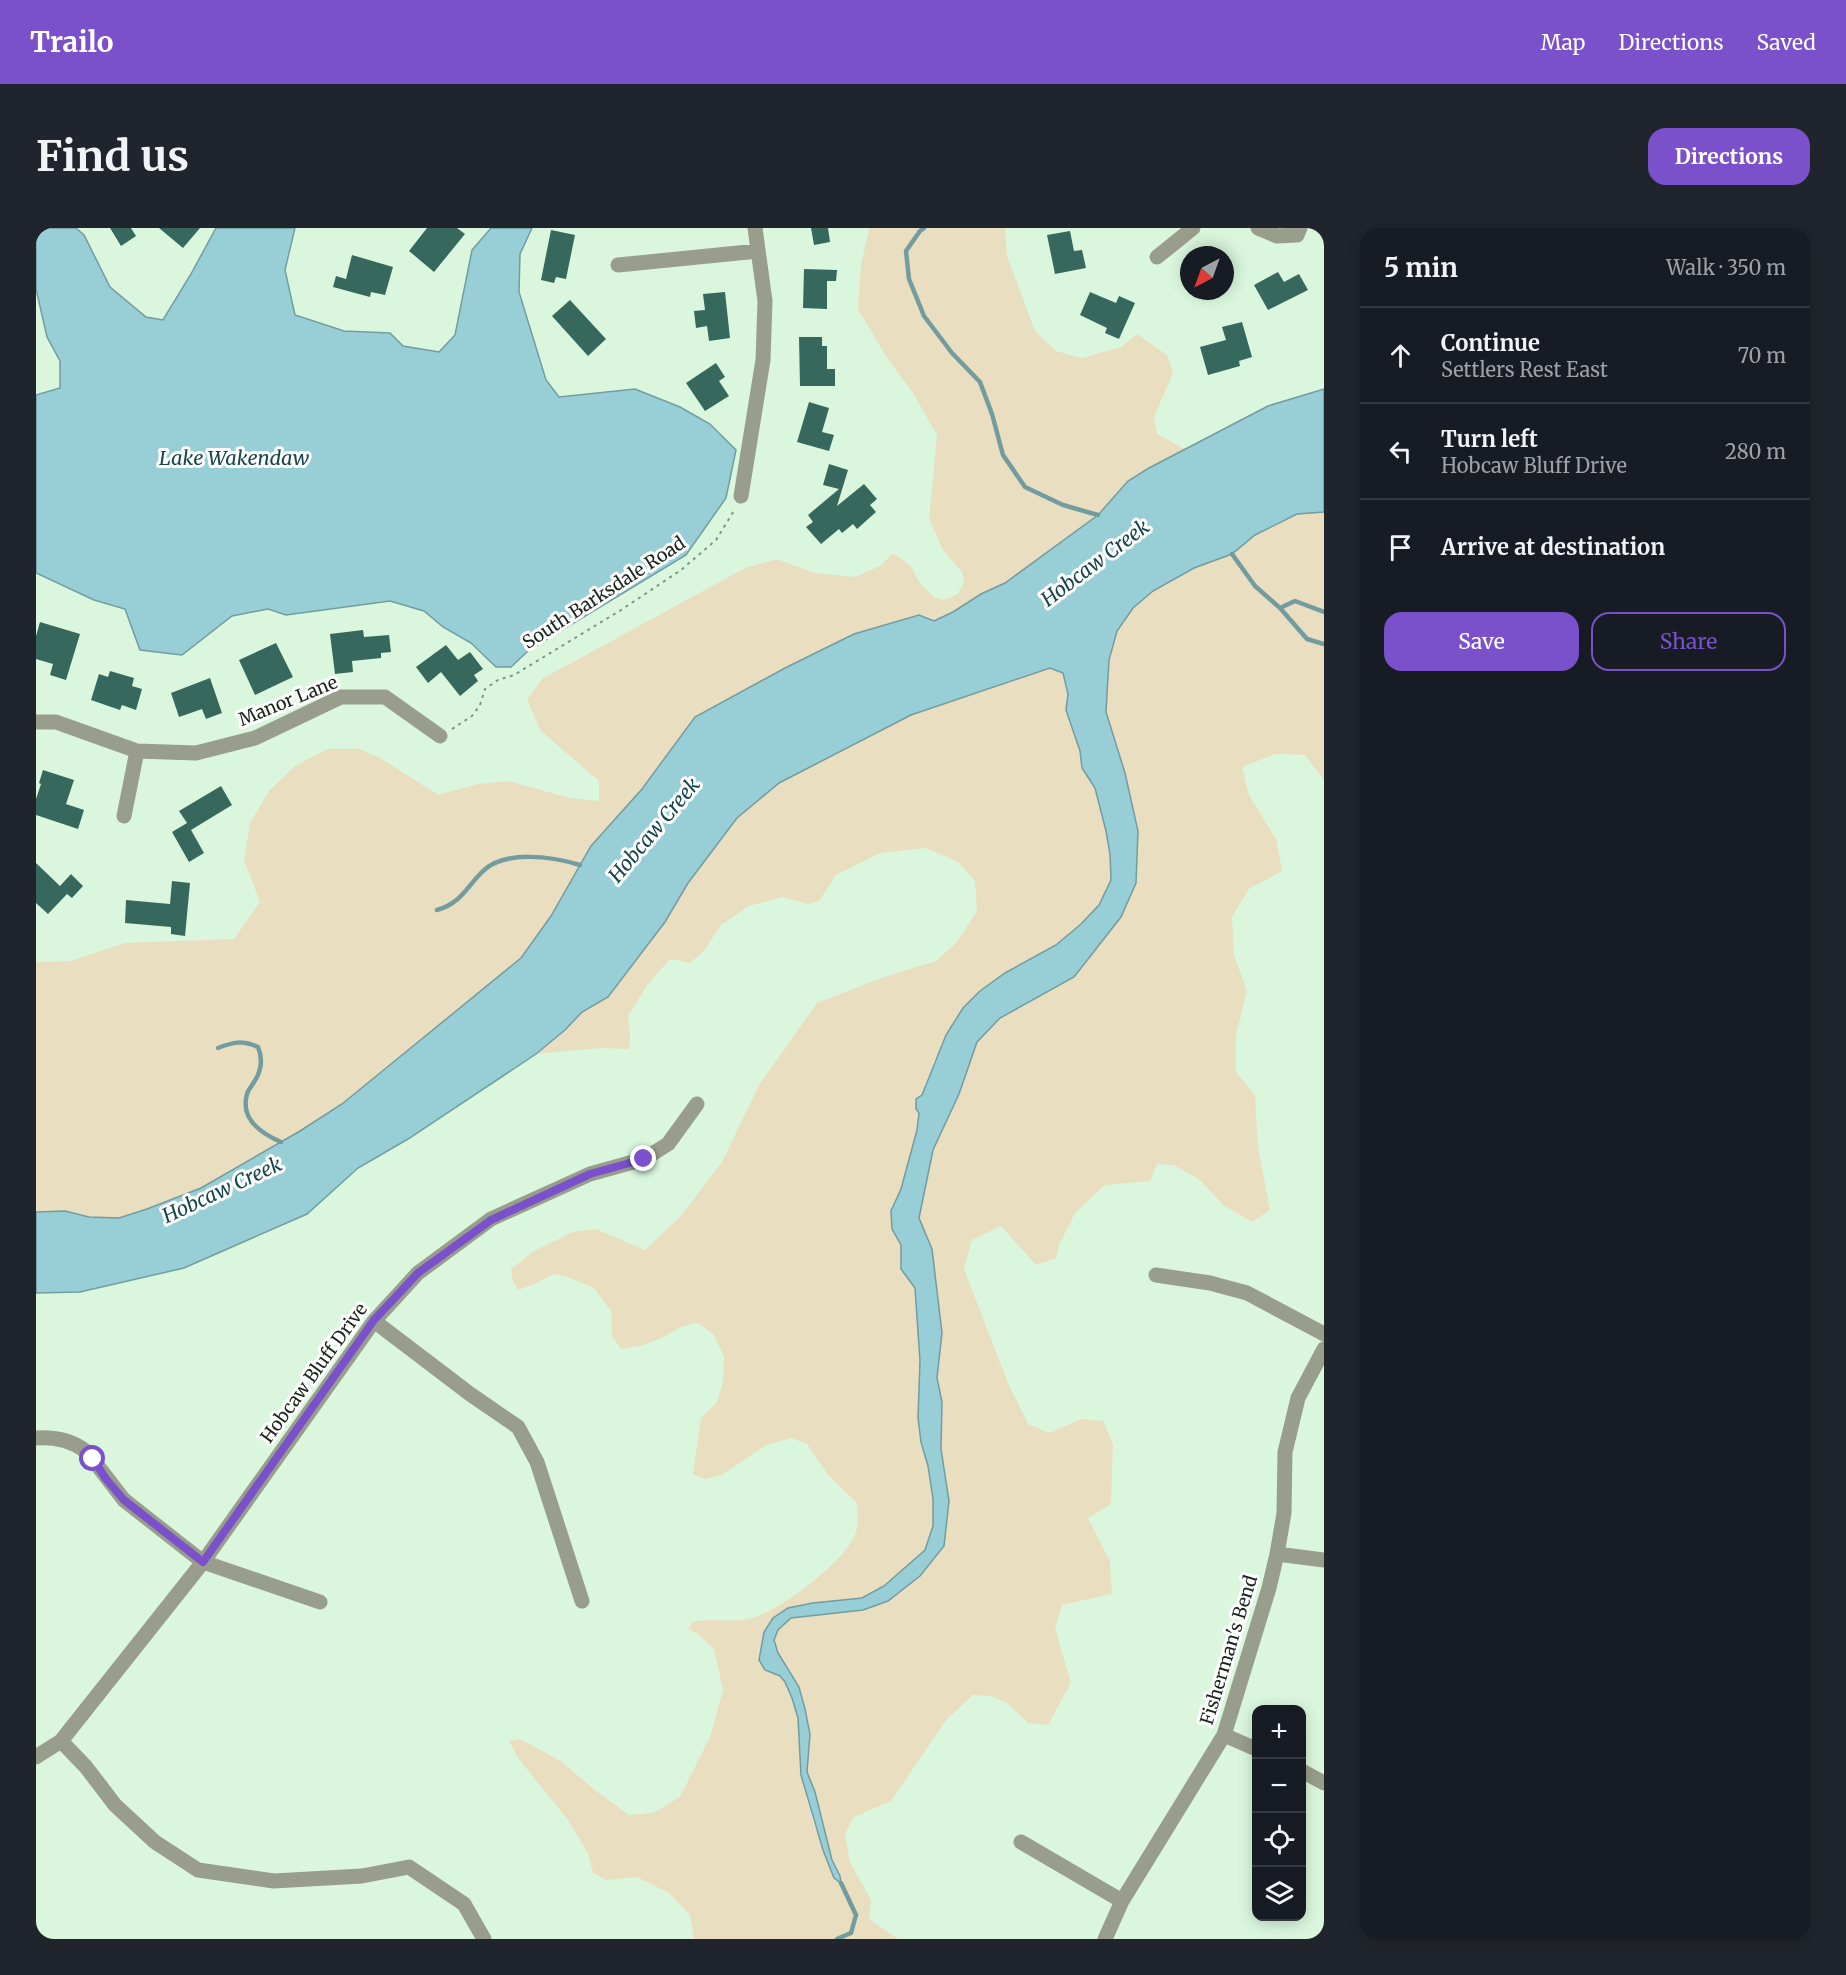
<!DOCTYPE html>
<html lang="en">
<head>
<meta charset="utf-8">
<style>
	:root { --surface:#171b24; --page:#20242c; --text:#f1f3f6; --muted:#9ea1a6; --line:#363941; --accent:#7a51ca }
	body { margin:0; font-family:Merriweather,serif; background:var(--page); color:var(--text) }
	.controls { position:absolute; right:18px; bottom:18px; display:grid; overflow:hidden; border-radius:12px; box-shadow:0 3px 15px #0003 }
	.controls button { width:54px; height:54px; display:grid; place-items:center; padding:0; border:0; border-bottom:2px solid var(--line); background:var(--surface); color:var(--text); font:30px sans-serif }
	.compass { position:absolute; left:1144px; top:18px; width:54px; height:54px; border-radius:50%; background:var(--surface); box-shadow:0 3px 15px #0003; rotate:221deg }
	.stop { position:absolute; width:18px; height:18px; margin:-14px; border:4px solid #7a51ca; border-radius:50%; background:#fff }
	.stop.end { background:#7a51ca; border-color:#fff; box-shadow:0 2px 6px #0008 }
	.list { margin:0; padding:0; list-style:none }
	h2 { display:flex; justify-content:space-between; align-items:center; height:78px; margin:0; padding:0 24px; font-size:26px }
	h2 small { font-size:20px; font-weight:400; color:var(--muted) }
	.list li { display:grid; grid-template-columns:39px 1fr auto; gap:18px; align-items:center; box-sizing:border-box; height:96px; padding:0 24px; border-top:2px solid var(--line) }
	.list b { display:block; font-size:22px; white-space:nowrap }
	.list p { margin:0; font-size:20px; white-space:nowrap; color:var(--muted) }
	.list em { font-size:20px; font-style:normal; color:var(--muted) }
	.actions { display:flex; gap:12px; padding:18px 24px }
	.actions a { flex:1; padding:14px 0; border:2px solid var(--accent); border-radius:18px; text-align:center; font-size:21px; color:var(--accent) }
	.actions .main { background:var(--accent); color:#fff }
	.icon { flex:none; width:33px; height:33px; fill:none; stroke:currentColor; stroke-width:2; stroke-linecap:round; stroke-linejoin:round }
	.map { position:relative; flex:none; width:1288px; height:1711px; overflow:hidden; border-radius:18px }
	header { display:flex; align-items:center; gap:36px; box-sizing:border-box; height:84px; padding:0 30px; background:var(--accent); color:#fff }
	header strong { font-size:28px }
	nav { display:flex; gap:33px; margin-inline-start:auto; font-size:21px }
	.intro { display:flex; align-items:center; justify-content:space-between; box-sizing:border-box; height:144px; padding:0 36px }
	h1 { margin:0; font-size:42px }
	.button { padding:15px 27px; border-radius:18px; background:var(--accent); color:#fff; font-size:21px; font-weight:700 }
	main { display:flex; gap:36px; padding:0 36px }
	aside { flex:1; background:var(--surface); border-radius:18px; box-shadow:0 3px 15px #0003 }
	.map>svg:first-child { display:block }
</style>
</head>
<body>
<header>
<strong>Trailo</strong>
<nav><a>Map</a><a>Directions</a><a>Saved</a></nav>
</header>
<div class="intro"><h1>Find us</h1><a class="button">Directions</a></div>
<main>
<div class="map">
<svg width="1288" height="1711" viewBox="0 0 1288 1711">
	<rect width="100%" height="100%" fill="#daf7dd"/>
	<path fill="#eadec0" d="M833 0H969L971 28 999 103 1020 123 1046 130 1085 119 1101 106 1131 127 1137 145 1118 189 1121 206 1151 222 1113 240 1092 253 1062 287 969 355 945 366 917 384 898 393 883 387 818 406 749 440 659 489 606 561 555 618 515 688 485 730 306 876 264 903 165 961 111 981 83 990 53 989 29 983 0 984V734L35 733 89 715 198 711 224 674 208 632 214 595 233 563 259 538 292 521H324L346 531 402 567 442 556 472 553 534 570 563 573V553L505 503 491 472 506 451 709 340 741 331 779 345 819 349 844 338 857 325 875 338 883 354 898 369 908 372 922 366 928 354 926 344 907 322 893 291 901 207 877 165 851 130 822 81 825 37Z
		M1288 284V552L1269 527 1239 526 1206 539 1213 567 1240 611 1246 643 1213 661 1196 689 1198 727 1211 763 1200 807V844L1219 867 1222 919 1234 982 1216 994 1187 977 1164 952 1138 937 1121 936 1114 953 1069 957 1039 985 1023 1017 1020 1030 1000 1037 965 998 936 1012 928 1041 972 1155 992 1196 1014 1205 1045 1191 1067 1193 1077 1216 1075 1276 1052 1290 1074 1333 1076 1366 1026 1377 1019 1400 1035 1455 1012 1497 992 1495 971 1475 955 1468 937 1467 911 1491 855 1573 818 1589 809 1606 814 1634 835 1672 833 1691 862 1711H658L654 1687 633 1665 601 1649 570 1652 557 1645 552 1625 532 1592 482 1530 473 1513 484 1511 525 1533 560 1563 593 1587 617 1585 644 1569 674 1509 687 1462 678 1421 662 1406 652 1401 657 1394C676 1390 695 1394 712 1391 741 1386 808 1334 819 1307 823 1299 821 1284 821 1275L792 1247 771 1216 755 1210 730 1217 686 1247 668 1251 657 1246 665 1190 681 1174 687 1153 688 1129 678 1107 662 1095C643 1098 643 1101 627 1109 614 1116 600 1119 585 1121L576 1108 575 1083 558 1060 532 1049 517 1046 499 1056 482 1062 477 1054 475 1041 498 1023 537 1004 560 1001 609 1022 644 989 686 934 723 857 781 775 845 750 900 733 921 714 941 683 939 653 922 634 890 620 844 625 800 647 783 673 772 676 746 669 713 678 685 697 668 723 654 735 634 731 612 756 592 788 594 809 593 821 565 820 500 826 529 802 546 784 572 769 629 694 652 655 701 590 743 555 875 487 1014 440 1027 445 1032 466 1030 482 1044 523 1046 540 1059 560 1070 603 1074 626 1075 652 1063 677 1045 696 1020 717 969 745 944 763 898 833 886 867 881 902 865 961 855 983 856 1001 865 1017V1041L879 1060 884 1133 882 1190 885 1214 892 1238 897 1271V1298L889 1322 848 1358 826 1370 777 1375 728 1404 723 1433 729 1442 744 1448 749 1454 756 1470 762 1490 765 1547 778 1598 804 1648 796 1632 779 1564 771 1544 774 1506 752 1440 742 1425 738 1412 742 1402 755 1390 827 1382 884 1348 913 1273 905 1221 906 1174 901 1150 906 1105 896 1021 883 990 897 922 923 866 940 814 964 790 1038 749 1085 689 1102 603 1089 545 1070 484 1073 432 1081 403 1097 380 1117 363 1158 340 1196 326 1219 307 1261 286Z"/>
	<path fill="#98cfd7" stroke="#729c9f" stroke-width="1.5" d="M2 0H40L48 7 74 59 110 89 127 92 155 46 180 0H259L249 42 259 87 308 103 354 105 367 118 403 124 419 107 436 22 455 0H496L484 26 483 64 510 152 523 169 599 161 644 179 674 196 700 222 690 270 650 327 493 422 475 439H460L435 415 407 399 388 383 354 373 250 387 232 381 196 388 146 427 104 422 89 381 58 372 0 345V167L24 160V133L11 109 0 61V2Z
		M1288 161V284L1261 286 1219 307 1196 326 1158 340 1117 363 1097 380 1081 403 1073 432 1070 484 1089 545 1102 603 1100 655 1085 689 1038 749 964 790 941 814 923 866 897 922 883 990 896 1021 906 1105 901 1150 906 1174 905 1221 913 1273 908 1318 884 1348 852 1373 827 1382 755 1390 742 1402 738 1412 742 1425 763 1459 769 1481 774 1506 771 1544 779 1564 796 1632 804 1648 805 1655 798 1650 787 1622 765 1547 762 1490 756 1470 749 1454 744 1448 729 1442 723 1432 728 1404 737 1390 752 1380 777 1375 826 1370 848 1358 889 1322 897 1298V1271L892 1238 885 1214 882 1190 884 1133 879 1060 865 1041V1017L856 1001 855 983 865 961 881 902 883 885 880 881V871L886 867 910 807 927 780 944 763 969 745 1020 717 1045 696 1063 677 1075 652 1074 626 1070 603 1059 560 1046 540 1044 523 1030 482 1032 466 1027 445 1014 440 875 487 743 555 701 590 652 655 629 694 572 769 546 784 529 802 500 826 372 911 322 940 271 986 148 1040 44 1064 0 1065V984L29 983 53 989 83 990 111 981 165 960 264 903 306 876 485 730 515 688 555 618 606 561 659 489 749 440 818 406 883 387 898 393 917 384 945 366 969 355 1062 287 1092 253 1113 240 1232 178Z"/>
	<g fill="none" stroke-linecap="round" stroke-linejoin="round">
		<path stroke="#729c9f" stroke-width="4.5" d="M888 0 884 3 870 23 873 51 888 88 916 125 944 154 956 186 967 227 989 259 1027 277 1062 287
			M1196 326 1219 358 1244 380 1271 411 1288 416
			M1244 380 1259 373 1288 384
			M401 682C426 674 429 661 446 644 468 621 518 629 544 637
			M182 820C197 814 207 812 222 819 227 831 226 842 218 854 216 858 212 862 211 866 204 891 224 905 245 914
			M801 1711 815 1705 820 1687 805 1655"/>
	</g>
	<path fill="#36685d" d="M74 0H95L100 8 85 18Z
		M123 0H164L147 20Z
		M391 0H421L429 6 398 44 373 23Z
		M775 0H792L794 14 778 17Z
		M515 2 539 7 530 51 520 49 518 55 505 52Z
		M1034 3 1038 23 1046 22 1050 40 1019 46 1011 7Z
		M316 27 357 39 349 67 335 64 334 69 297 59 300 48 310 51Z
		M768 41 801 42 800 53H791V81L767 80Z
		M1242 44 1248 54 1263 46 1272 62 1232 82 1218 57Z
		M689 64 694 110 673 113 671 98 660 100 658 83 669 82 667 66Z
		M1054 64 1080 75 1083 68 1099 75 1083 111 1069 105 1071 100 1044 87Z
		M534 72 570 111 552 128 516 88Z
		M1206 94 1216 129 1203 133 1204 138 1172 147 1164 119 1190 112 1186 99Z
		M763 109H786V118H791V141H799V158H764Z
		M680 135 689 149 683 153 693 168 669 183 650 155Z
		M773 174 793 180 786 204 798 207 793 223 761 214Z
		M793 236 812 242 801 278 828 256 841 271 834 277 840 284 821 301 817 296 806 305 803 301 785 316 770 299 777 294 772 287 803 261 787 257Z
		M4 394 44 406 30 452 14 447 17 436 0 431V408Z
		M327 402 328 409 353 407 355 424 345 425V430L316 433 317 444 299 446 294 406Z
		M240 415 257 449 219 467 203 432Z
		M410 417 422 432 434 424 447 441 438 447 442 453 424 468 405 444 392 455 380 439Z
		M74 443 98 450 96 458 106 461 100 482 86 477 84 482 55 472 63 446 72 449Z
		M174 450 186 485 170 491 166 481 143 489 135 465Z
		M7 542 38 552 30 576 48 582 42 601 0 587V571L5 556 3 555Z
		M185 558 196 577 155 602 168 625 153 634 136 604 151 595 143 583Z
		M0 635 24 658 35 646 47 658 36 670 31 666 12 686 0 675Z
		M136 653 154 655 149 708 135 706V699L89 695 90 672 134 676Z"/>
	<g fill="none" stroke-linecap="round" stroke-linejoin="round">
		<path stroke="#7f9381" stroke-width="2" stroke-dasharray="3 4.5" stroke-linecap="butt" d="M416 501 436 488 444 477 449 461 462 452 478 447 585 382 645 342 680 312 699 281"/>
		<path stroke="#999d8b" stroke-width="15" d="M1222 0 1241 8 1261 7 1264 0
			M1121 29 1157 0
			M582 37 722 23
			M705 268 727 132 729 73 719 0
			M0 494H20L101 523 160 525 219 510 305 469H349L404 508
			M88 588 101 523
			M1120 1047 1174 1055 1211 1065 1288 1106
			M338 1093 434 1166 482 1199 501 1234 546 1373
			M0 1210C20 1209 35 1212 51 1224L88 1272 167 1334 284 1374
			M1241 1326 1288 1332
			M1188 1507 1220 1521
			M25 1513 50 1539 79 1577 119 1614 162 1642 238 1653 326 1648 373 1639 428 1676 448 1711
			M0 1529 25 1513 167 1334 338 1093 382 1045 455 991 554 946 608 931 632 916 661 876
			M1266 1543 1288 1555
			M985 1614 1086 1673
			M1069 1711 1086 1673 1188 1507 1233 1360 1241 1326 1248 1285 1249 1224 1262 1170 1288 1121"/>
	</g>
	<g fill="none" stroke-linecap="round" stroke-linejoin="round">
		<path stroke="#7a51ca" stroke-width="8" d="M57 1231 70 1251 88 1272 167 1334 338 1092 382 1045 455 992 554 946 608 931"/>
	</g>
	<g text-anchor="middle" stroke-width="6" stroke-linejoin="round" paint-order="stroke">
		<g font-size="18" fill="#1a241b" stroke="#fff">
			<text transform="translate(568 365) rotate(-33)" y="6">South Barksdale Road</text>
			<text transform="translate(252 473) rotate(-22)" y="6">Manor Lane</text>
			<text transform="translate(278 1145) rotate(-54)" y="6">Hobcaw Bluff Drive</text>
			<text transform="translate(1193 1422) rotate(-73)" y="6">Fisherman's Bend</text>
		</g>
		<g font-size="20" font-style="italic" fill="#15464c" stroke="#fff">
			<text x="198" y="237">Lake Wakendaw</text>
			<text transform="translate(1059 335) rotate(-37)" y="7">Hobcaw Creek</text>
			<text transform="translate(618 602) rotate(-50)" y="7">Hobcaw Creek</text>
			<text transform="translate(186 962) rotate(-25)" y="7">Hobcaw Creek</text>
		</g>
	</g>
</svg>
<div class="controls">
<button>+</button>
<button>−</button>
<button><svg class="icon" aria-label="locate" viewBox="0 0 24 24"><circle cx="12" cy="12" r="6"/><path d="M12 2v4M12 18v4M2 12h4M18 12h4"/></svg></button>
<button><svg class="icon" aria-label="layers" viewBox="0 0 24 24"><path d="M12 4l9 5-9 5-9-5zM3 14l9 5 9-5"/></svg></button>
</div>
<svg class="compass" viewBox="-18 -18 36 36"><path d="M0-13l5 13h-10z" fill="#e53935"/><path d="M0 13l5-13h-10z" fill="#9ea1a6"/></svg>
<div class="stop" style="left:57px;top:1231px"></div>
<div class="stop end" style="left:608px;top:931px"></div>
</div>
<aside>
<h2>5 min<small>Walk · 350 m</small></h2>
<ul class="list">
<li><svg class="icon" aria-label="ahead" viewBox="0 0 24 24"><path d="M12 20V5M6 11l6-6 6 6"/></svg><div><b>Continue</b><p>Settlers Rest East</p></div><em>70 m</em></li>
<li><svg class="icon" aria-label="left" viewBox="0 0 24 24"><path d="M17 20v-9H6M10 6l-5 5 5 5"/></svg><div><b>Turn left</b><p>Hobcaw Bluff Drive</p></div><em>280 m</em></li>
<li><svg class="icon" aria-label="arrive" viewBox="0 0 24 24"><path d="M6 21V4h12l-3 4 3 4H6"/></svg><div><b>Arrive at destination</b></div></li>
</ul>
<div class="actions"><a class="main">Save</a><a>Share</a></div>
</aside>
</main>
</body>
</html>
